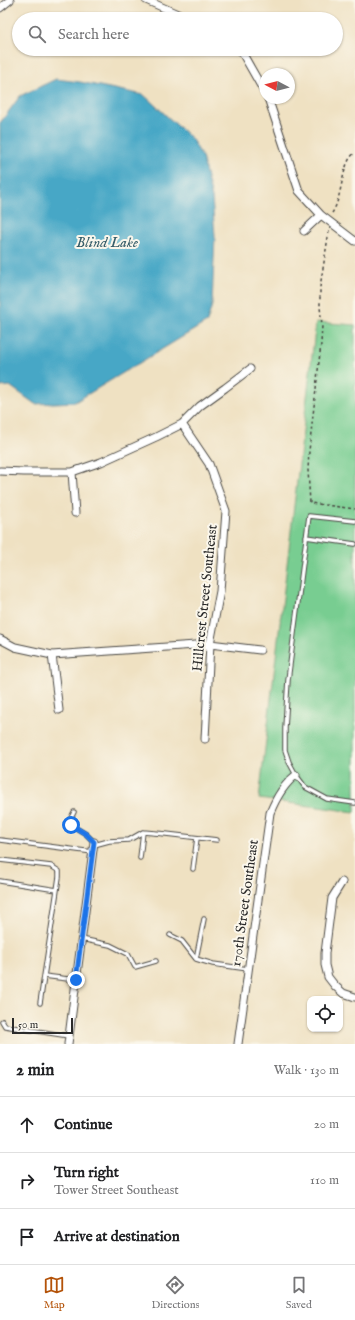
<!DOCTYPE html>
<html lang="en">
<head>
<meta charset="utf-8">
<style>
	:root { --surface:#fff; --page:#f2f2f2; --text:#202124; --muted:#757577; --line:#e0e0e0; --accent:#b45309 }
	body { margin:0; font-family:"IM FELL English",serif; background:var(--page); color:var(--text) }
	.controls { position:absolute; right:12px; bottom:12px; display:grid; overflow:hidden; border-radius:8px; box-shadow:0 1px 3px #0004 }
	.controls button { width:36px; height:36px; display:grid; place-items:center; padding:0; border:0; border-bottom:1px solid var(--line); background:var(--surface); color:var(--text); font:20px sans-serif }
	.compass { position:absolute; left:259px; top:68px; width:36px; height:36px; border-radius:50%; background:var(--surface); box-shadow:0 1px 3px #0004; rotate:277deg }
	.scale { position:absolute; left:12px; bottom:10px; width:61px; box-sizing:border-box; padding-left:4px; border:2px solid #2b2b2b; border-top:0; font-size:11px; line-height:14px; white-space:nowrap; color:#2b2b2b; -webkit-text-stroke:3px #fbf7ec; paint-order:stroke }
	.stop { position:absolute; width:12px; height:12px; margin:-9px; border:3px solid #1a73e8; border-radius:50%; background:#fff }
	.stop.end { background:#1a73e8; border-color:#fff; box-shadow:0 1px 4px #0008 }
	.list { margin:0; padding:0; list-style:none }
	h2 { display:flex; justify-content:space-between; align-items:center; height:52px; margin:0; padding:0 16px; font-size:17px }
	h2 small { font-size:13px; font-weight:400; color:var(--muted) }
	.list li { display:grid; grid-template-columns:26px 1fr auto; gap:12px; align-items:center; box-sizing:border-box; height:56px; padding:0 16px; border-top:1px solid var(--line) }
	.list b { display:block; font-size:15px; white-space:nowrap }
	.list p { margin:0; font-size:13px; white-space:nowrap; color:var(--muted) }
	.list em { font-size:13px; font-style:normal; color:var(--muted) }
	.icon { flex:none; width:22px; height:22px; fill:none; stroke:currentColor; stroke-width:2; stroke-linecap:round; stroke-linejoin:round }
	.map { position:relative; flex:none; width:355px; height:1044px; overflow:hidden }
	.search { position:absolute; background:var(--surface); box-shadow:0 1px 3px #0004; left:12px; right:12px; top:12px; height:44px; display:flex; align-items:center; gap:10px; box-sizing:border-box; padding:0 14px; border-radius:22px; color:var(--muted); font-size:15px }
	.sheet { height:220px; background:var(--surface) }
	nav { display:flex; justify-content:space-around; align-items:center; box-sizing:border-box; height:56px; border-top:1px solid var(--line); background:var(--surface); font-size:11px; color:var(--muted) }
	nav a { display:grid; justify-items:center; gap:2px }
	nav .on { color:var(--accent) }
	.map>svg:first-child { display:block }
</style>
</head>
<body>
<div class="map">
<svg width="355" height="1044" viewBox="0 0 355 1044">
	<rect width="100%" height="100%" fill="#fbf7ec"/>
	<filter id="ink" filterUnits="userSpaceOnUse"><feTurbulence type="fractalNoise" baseFrequency=".025" numOctaves="2"/><feDisplacementMap in="SourceGraphic" scale="8" xChannelSelector="R" yChannelSelector="G"/><feConvolveMatrix kernelMatrix="1 2 1 2 8 2 1 2 1" color-interpolation-filters="sRGB"/></filter>
	<filter id="wash" filterUnits="userSpaceOnUse"><feTurbulence type="fractalNoise" baseFrequency=".012" numOctaves="4" result="noise"/><feDisplacementMap in="SourceGraphic" scale="16" xChannelSelector="R" yChannelSelector="G"/><feGaussianBlur stdDeviation="0.9" result="paint"/><feColorMatrix in="noise" values="0 0 0 0 0 0 0 0 0 0 0 0 0 0 0 0 0 1.4 0 .05"/><feComposite in="paint" operator="in"/></filter>
	<g filter="url(#wash)">
		<rect width="100%" height="100%" fill="#efe1c2"/>
		<path fill="#78cd91" stroke="#527c5e" d="M316 322 355 325V812L259 799Z"/>
		<path fill="#46a7c6" stroke="#386978" d="M56 79 80 82 144 95 192 139 202 157 212 198 215 236 212 305 207 322 75 402 35 404 10 386 0 387V123L20 96Z"/>
	</g>
	<g filter="url(#ink)">
		<g fill="none" stroke-linecap="round" stroke-linejoin="round">
			<g stroke="#484642" stroke-width="5.5">
				<path id="service" d="M355 521 309 516 288 680 285 728V750L289 762 296 775 305 787 327 799 355 803
					M306 537 355 544
					M74 812 70 820 71 825 86 834 94 842
					M0 840 93 852
					M94 845 109 841 129 840 143 832 166 834 217 840
					M140 858 143 832
					M0 860 51 866 59 871V877L57 890
					M193 869 197 838
					M0 881 57 890 40 1003
					M170 935 182 941 196 959 213 964 248 969
					M81 939 110 945 128 954 135 967 156 961
					M196 959 204 919
					M44 976 76 980
					M2 1021 5 1026 69 1036"/>
			</g>
			<g stroke="#484642" stroke-width="9">
				<path id="minor" d="M146 0 189 19
					M0 8 10 0
					M240 49 265 93
					M268 98 299 191 321 215 355 241
					M304 231 321 215
					M182 424 209 464 226 511 220 591 210 644 205 739
					M0 471 24 472H72L101 462 156 437 182 424 200 406 225 388 250 369
					M72 472 75 513
					M0 639 15 647 52 655 210 644 260 650
					M52 655 59 710
					M342 882 332 898 325 953V965L328 977 335 986 343 993 355 997
					M68 1044 94 842
					M238 1044 270 813C276 798 283 785 296 775"/>
			</g>
			<path stroke="#484642" stroke-width="1.5" stroke-dasharray="3 3" stroke-linecap="butt" d="M332 213C343 197 341 162 355 153
				M329 231 320 287V307L322 325 321 344 309 451 308 470 310 503 355 509"/>
			<use href="#service" stroke="#fff" stroke-width="3.5"/>
			<use href="#minor" stroke="#fff" stroke-width="7"/>
		</g>
	</g>
	<g fill="none" stroke-linecap="round" stroke-linejoin="round" filter="url(#ink)">
		<path stroke="#1a73e8" stroke-width="5" d="M71 825 86 834 94 842 76 980"/>
	</g>
	<g text-anchor="middle" stroke-width="4" stroke-linejoin="round" paint-order="stroke">
		<g font-size="14" fill="#2b2b2b" stroke="#fbf7ec">
			<text transform="translate(204 598) rotate(-84)" y="5">Hillcrest Street Southeast</text>
			<text transform="translate(244 903) rotate(-82)" y="5">170th Street Southeast</text>
		</g>
		<g font-size="15" font-style="italic" fill="#365d69" stroke="#fbf7ec">
			<text x="107" y="247">Blind Lake</text>
		</g>
	</g>
</svg>
<div class="controls">
<button><svg class="icon" aria-label="locate" viewBox="0 0 24 24"><circle cx="12" cy="12" r="6"/><path d="M12 2v4M12 18v4M2 12h4M18 12h4"/></svg></button>
</div>
<svg class="compass" viewBox="-18 -18 36 36"><path d="M0-13l5 13h-10z" fill="#e53935"/><path d="M0 13l5-13h-10z" fill="#757577"/></svg>
<div class="scale">50 m</div>
<div class="stop" style="left:71px;top:825px"></div>
<div class="stop end" style="left:76px;top:980px"></div>
<div class="search"><svg class="icon" aria-label="search" viewBox="0 0 24 24"><circle cx="10" cy="10" r="6"/><path d="M15 15l6 6"/></svg>Search here</div>
</div>
<section class="sheet">
<h2>2 min<small>Walk · 130 m</small></h2>
<ul class="list">
<li><svg class="icon" aria-label="ahead" viewBox="0 0 24 24"><path d="M12 20V5M6 11l6-6 6 6"/></svg><div><b>Continue</b></div><em>20 m</em></li>
<li><svg class="icon" aria-label="right" viewBox="0 0 24 24"><path d="M7 20v-9h11M14 6l5 5-5 5"/></svg><div><b>Turn right</b><p>Tower Street Southeast</p></div><em>110 m</em></li>
<li><svg class="icon" aria-label="arrive" viewBox="0 0 24 24"><path d="M6 21V4h12l-3 4 3 4H6"/></svg><div><b>Arrive at destination</b></div></li>
</ul>
</section>
<nav>
<a class="on"><svg class="icon" aria-label="map" viewBox="0 0 24 24"><path d="M3 6l6-2 6 2 6-2v14l-6 2-6-2-6 2zM9 4v14M15 6v14"/></svg>Map</a>
<a><svg class="icon" aria-label="directions" viewBox="0 0 24 24"><path d="M12 3l9 9-9 9-9-9zM9 14v-3h6M13 9l2 2-2 2"/></svg>Directions</a>
<a><svg class="icon" aria-label="saved" viewBox="0 0 24 24"><path d="M7 4h10v16l-5-4-5 4z"/></svg>Saved</a>
</nav>
</body>
</html>
